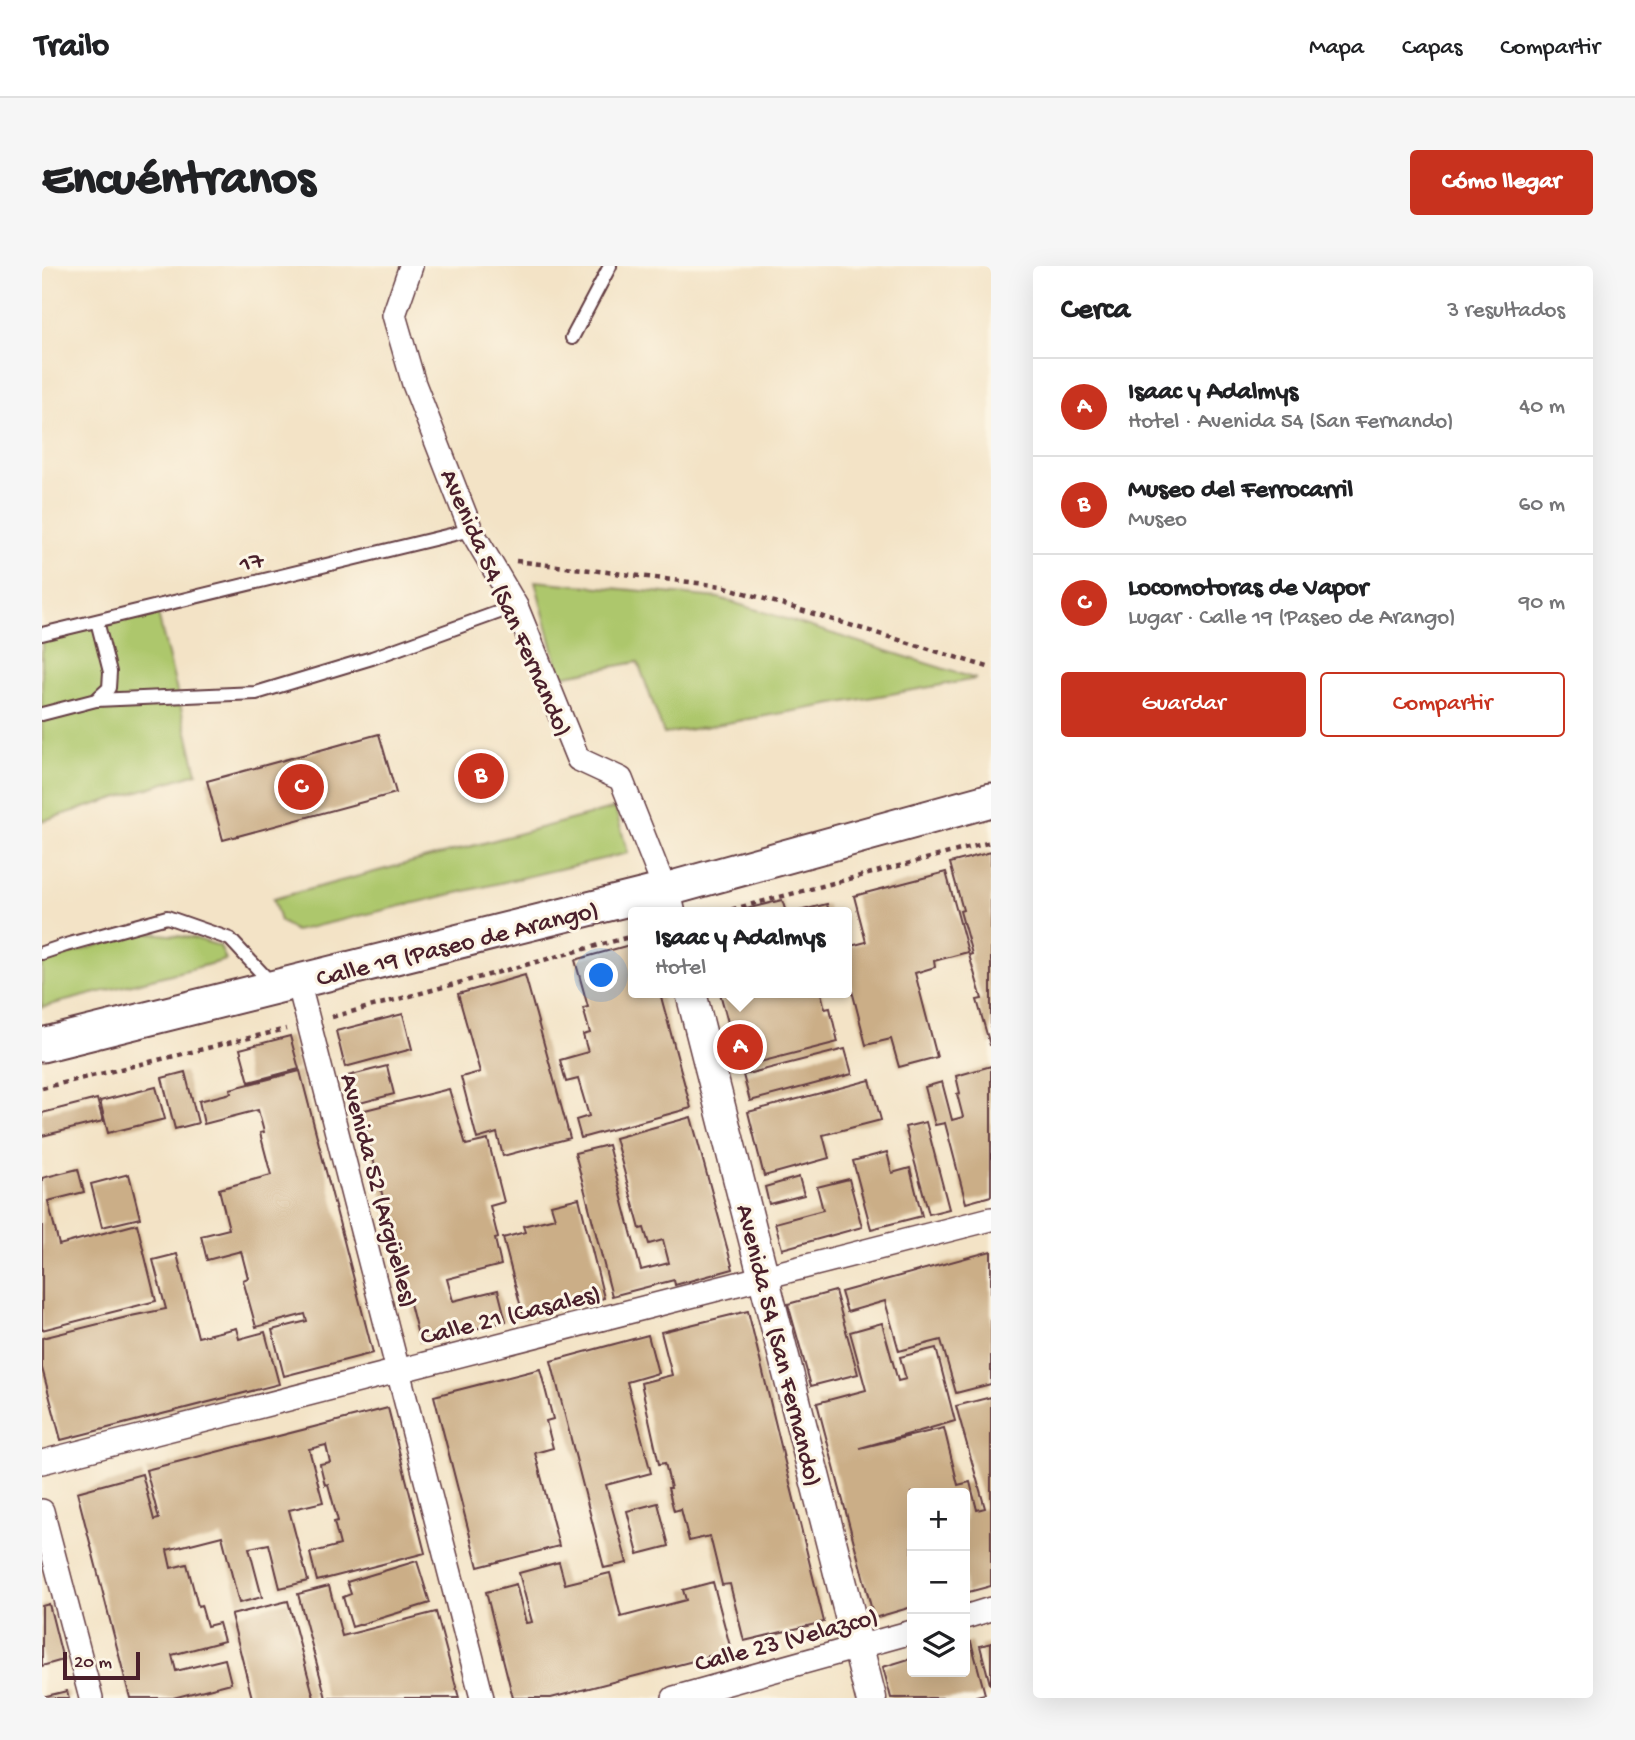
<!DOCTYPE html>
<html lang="es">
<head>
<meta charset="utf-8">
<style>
	:root { --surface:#fff; --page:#f6f6f6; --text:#202124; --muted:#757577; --line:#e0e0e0; --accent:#c8321e }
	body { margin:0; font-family:"Gochi Hand",sans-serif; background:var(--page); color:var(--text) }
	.controls { position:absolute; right:21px; bottom:21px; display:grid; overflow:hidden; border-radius:7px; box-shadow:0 7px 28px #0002 }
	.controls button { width:63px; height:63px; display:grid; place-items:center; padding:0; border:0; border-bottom:2px solid var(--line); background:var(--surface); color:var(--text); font:35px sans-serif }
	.scale { position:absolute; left:21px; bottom:18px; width:77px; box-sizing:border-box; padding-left:7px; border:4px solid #4a1f2b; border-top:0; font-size:19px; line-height:24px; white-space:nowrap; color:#4a1f2b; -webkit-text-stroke:5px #fcf5e5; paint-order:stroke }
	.you { position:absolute; left:560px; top:710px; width:24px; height:24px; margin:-18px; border:5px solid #fff; border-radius:50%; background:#1a73e8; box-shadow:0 0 0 10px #1a73e833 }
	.badge { display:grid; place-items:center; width:46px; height:46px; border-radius:50%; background:var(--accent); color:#fff; font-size:23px; font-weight:700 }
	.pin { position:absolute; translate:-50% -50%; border:4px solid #fff; box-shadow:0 2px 7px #0006 }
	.popup { position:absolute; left:586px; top:641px; width:224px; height:91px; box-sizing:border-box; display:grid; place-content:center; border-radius:7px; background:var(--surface); filter:drop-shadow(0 2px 5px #0005); font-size:23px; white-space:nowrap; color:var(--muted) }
	.popup b { font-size:26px; color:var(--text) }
	.popup::after { content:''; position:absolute; left:50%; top:100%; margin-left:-14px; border:14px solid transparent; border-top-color:var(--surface) }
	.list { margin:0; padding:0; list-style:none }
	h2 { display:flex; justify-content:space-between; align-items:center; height:91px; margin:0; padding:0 28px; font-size:30px }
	h2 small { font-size:23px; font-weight:400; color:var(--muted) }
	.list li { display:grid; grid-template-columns:46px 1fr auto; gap:21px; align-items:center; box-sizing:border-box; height:98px; padding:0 28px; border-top:2px solid var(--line) }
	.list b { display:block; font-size:26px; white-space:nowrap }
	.list p { margin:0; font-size:23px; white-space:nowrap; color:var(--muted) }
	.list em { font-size:23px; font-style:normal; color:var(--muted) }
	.actions { display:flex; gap:14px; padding:21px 28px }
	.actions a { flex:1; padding:16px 0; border:2px solid var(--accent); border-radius:7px; text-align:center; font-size:24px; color:var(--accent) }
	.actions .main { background:var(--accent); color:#fff }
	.icon { flex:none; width:38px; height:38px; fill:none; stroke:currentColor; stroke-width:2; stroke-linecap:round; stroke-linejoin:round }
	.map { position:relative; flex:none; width:949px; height:1432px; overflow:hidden; border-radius:7px }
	header { display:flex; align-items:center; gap:42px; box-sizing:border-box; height:98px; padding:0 35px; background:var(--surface); border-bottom:2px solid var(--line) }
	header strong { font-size:33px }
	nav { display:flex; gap:38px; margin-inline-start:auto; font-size:24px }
	.intro { display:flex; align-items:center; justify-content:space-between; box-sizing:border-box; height:168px; padding:0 42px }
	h1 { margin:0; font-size:49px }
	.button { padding:18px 32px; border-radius:7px; background:var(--accent); color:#fff; font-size:24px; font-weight:700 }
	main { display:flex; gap:42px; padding:0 42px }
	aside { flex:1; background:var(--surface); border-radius:7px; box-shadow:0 7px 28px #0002 }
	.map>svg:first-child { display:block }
</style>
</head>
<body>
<header>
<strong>Trailo</strong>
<nav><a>Mapa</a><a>Capas</a><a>Compartir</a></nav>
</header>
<div class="intro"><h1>Encuéntranos</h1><a class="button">Cómo llegar</a></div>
<main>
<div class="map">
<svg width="949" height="1432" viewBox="0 0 949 1432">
	<rect width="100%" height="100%" fill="#fcf5e5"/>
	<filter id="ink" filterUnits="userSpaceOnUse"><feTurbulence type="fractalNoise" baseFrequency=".0143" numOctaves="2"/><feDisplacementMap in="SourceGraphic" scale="14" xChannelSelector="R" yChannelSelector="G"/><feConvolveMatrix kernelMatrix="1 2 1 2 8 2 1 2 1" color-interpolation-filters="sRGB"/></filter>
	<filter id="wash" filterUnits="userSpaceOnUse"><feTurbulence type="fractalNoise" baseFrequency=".00686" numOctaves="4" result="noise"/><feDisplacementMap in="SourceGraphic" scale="28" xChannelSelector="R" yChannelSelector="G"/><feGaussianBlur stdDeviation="1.57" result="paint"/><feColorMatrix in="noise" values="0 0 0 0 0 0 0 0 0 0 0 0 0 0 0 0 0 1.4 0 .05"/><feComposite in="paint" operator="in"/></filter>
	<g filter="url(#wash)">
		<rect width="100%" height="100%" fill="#f3e3c6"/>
		<path fill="#adc76c" stroke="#7c734c" stroke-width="2" d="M493 315 677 332 934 413 622 468 596 396 518 410Z
			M114 340 155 507 0 555V369Z
			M573 542 586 587 253 665 238 655 231 633Z
			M101 666 152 672 178 680 184 694 0 741V699L10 693Z"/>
		<g id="blocks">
			<path fill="#cbae87" d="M337 468 354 527 181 574 165 515Z
				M949 586V779H948L935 734 940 733 927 689 930 688 918 645 921 644 908 597Z
				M904 606 926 686 892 695 893 701 873 707 895 791 857 801 849 773 824 779 805 705V681L824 676 812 630Z
				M740 634 744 646H696V645Z
				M785 638 787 646H758L757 645Z
				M591 678V727H618L649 842 539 872 534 854 547 850 536 813 524 816 518 794 546 786 541 769 548 767 541 742 546 741 533 694Z
				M483 709 528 872 461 890 455 867 435 873 419 811 438 806 416 728Z
				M678 727H779L783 743 788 742 796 776 698 801Z
				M361 748 370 783 303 801 294 765Z
				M248 770 257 803 207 816 198 783Z
				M803 783 810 808 708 835 701 809Z
				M345 800 352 828 314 838 306 810Z
				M949 800V930L924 937 903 857 893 859 883 821 900 816 910 854 921 851 915 828 918 827 914 810Z
				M258 805 331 1087 242 1110 230 1064 265 1055 263 1048 214 1061 201 1014 206 1012 199 985 165 994 159 970 187 963 177 923 229 909 218 867 222 866 216 844 162 858 157 835 189 827 188 823Z
				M143 806 156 857 133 863 120 812Z
				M828 814 839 854 781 869 787 892 722 910 706 846Z
				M114 821 123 853 66 867 58 835Z
				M407 823 424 879 446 874 462 936 448 940 456 972 453 973 459 999 405 1013 411 1035 456 1024 464 1055 378 1077 319 845Z
				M55 833 61 855 0 870V847Z
				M649 851 691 1003 633 1019 632 1014 570 1030 533 887 566 879 599 1004 627 997 621 974 607 978 602 962 598 963 573 872Z
				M884 856 907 943 887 948 863 861Z
				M845 886 850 907 868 902 880 950 829 963 811 895Z
				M36 903 42 926 6 935 17 979 95 958 114 1035 0 1064V912Z
				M87 908 98 952 60 961 49 918Z
				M757 911 762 929 727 938 723 921Z
				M807 913 820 961 740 983 733 957 781 944 775 921Z
				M537 932 562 1032 482 1053 461 972 483 966 481 960 513 952 509 939Z
				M949 985V1118L914 1127 899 1074 857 1085 843 1035 805 1046 799 1026Z
				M135 988 156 1071 194 1062 197 1073 223 1066 237 1118 19 1174 0 1102V1072L89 1050 124 1043 111 994Z
				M793 1025 816 1108 769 1120 746 1038Z
				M706 1045 782 1356 702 1375 688 1318 680 1319 668 1270 647 1275 639 1243 632 1245 626 1222H629L623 1197 617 1198 599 1117 630 1109 619 1066Z
				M840 1057 856 1115 864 1113 858 1091 894 1082 913 1155 818 1182 902 1162 916 1219 928 1216 935 1244 943 1242 914 1140 949 1131V1320L923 1327V1227H870V1341L832 1352 775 1137 824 1124 808 1066Z
				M606 1069 616 1107 585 1116 609 1207 564 1219 585 1297 562 1302 509 1095Z
				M498 1103 511 1153 504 1155 511 1182 493 1187 517 1280 436 1301 392 1130Z
				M346 1142 383 1287 275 1315 268 1287 298 1279 292 1256 296 1255 286 1218 283 1219 278 1198 288 1196 284 1179 267 1183 281 1236 247 1244 266 1315 238 1322 227 1278 207 1282 220 1331 197 1337 180 1270 125 1284 129 1302 145 1298 156 1340 159 1339 165 1360 177 1357 182 1375 130 1389 134 1405 183 1393 189 1417 131 1432H88L35 1226 100 1208 112 1254 117 1253 104 1204Z
				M616 1237 627 1280 596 1288 585 1245Z
				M375 1295 388 1337 310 1361 301 1331 309 1328 305 1316Z
				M517 1296 523 1318 568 1307 579 1351 644 1334 641 1324 671 1316 689 1384 659 1392V1393L509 1432H471L444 1326 474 1318 484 1357 490 1356 477 1307Z
				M287 1320 300 1370 394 1346 417 1432H284L256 1328Z
				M246 1335 272 1432H210L189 1349Z
				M7 1338 21 1394 0 1400V1340Z
				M929 1376 943 1428 934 1430V1432H849L841 1401 870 1392V1406H923V1378Z
				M949 1377V1418H948L938 1380Z
				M25 1425 27 1432H0V1431Z"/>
		</g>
	</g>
	<g filter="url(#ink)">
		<use href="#blocks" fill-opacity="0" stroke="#633c42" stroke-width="2"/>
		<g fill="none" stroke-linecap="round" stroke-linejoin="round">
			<g stroke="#633c42" stroke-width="16">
				<path id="service" d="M530 72 568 0
					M0 368 429 264
					M54 434 214 427 330 392 474 340
					M0 448 54 434 67 422 68 406 55 355
					M0 687 24 679 125 651 188 673 230 718"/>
			</g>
			<g stroke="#633c42" stroke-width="26">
				<path id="minor" d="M369 0 352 49 372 118 429 264 474 340 536 493 579 513 623 624
					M256 715 440 1432
					M0 1196 949 953
					M0 1245 49 1432
					M923 1351 949 1343
					M632 1432 870 1366"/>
			</g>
			<g stroke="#633c42" stroke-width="33">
				<path id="tertiary" d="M623 624 628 646
					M649 727 829 1432"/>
			</g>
			<g stroke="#633c42" stroke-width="37">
				<path id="secondary" d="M0 779 623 624 949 534"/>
			</g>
			<path stroke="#633c42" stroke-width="4.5" stroke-dasharray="5 5" stroke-linecap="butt" d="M474 295 680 320 949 402
				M680 646 949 576
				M290 751 591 670
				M0 822 244 763"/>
			<use href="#service" stroke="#fff" stroke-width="12"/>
			<use href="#minor" stroke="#fff" stroke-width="23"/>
			<use href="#tertiary" stroke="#fff" stroke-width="30"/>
			<use href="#secondary" stroke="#fff" stroke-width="33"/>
		</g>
	</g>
	<g text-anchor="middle" stroke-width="6" stroke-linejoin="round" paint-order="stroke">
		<g font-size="26" fill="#4a1f2b" stroke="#fcf5e5">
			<text transform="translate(209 294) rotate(-14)" y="9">17</text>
			<text transform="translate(466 336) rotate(66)" y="9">Avenida 54 (San Fernando)</text>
			<text transform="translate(415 676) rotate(-14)" y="9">Calle 19 (Paseo de Arango)</text>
			<text transform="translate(339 924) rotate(75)" y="9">Avenida 52 (Argüelles)</text>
			<text transform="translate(468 1047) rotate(-14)" y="9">Calle 21 (Casales)</text>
			<text transform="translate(739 1079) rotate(76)" y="9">Avenida 54 (San Fernando)</text>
			<text transform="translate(744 1372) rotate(-15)" y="9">Calle 23 (Velazco)</text>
		</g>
	</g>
</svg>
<div class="controls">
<button>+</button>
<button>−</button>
<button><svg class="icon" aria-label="layers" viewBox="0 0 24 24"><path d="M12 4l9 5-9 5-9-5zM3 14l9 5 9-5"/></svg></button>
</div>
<div class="scale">20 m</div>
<div class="you"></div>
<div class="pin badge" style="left:698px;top:781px">A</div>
<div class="popup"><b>Isaac y Adalmys</b>Hotel</div>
<div class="pin badge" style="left:439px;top:510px">B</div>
<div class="pin badge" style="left:259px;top:521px">C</div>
</div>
<aside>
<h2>Cerca<small>3 resultados</small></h2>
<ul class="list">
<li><span class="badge">A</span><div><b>Isaac y Adalmys</b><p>Hotel · Avenida 54 (San Fernando)</p></div><em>40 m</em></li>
<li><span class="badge">B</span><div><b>Museo del Ferrocarril</b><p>Museo</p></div><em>60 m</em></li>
<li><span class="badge">C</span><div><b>Locomotoras de Vapor</b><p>Lugar · Calle 19 (Paseo de Arango)</p></div><em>90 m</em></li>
</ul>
<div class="actions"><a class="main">Guardar</a><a>Compartir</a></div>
</aside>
</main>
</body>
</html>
